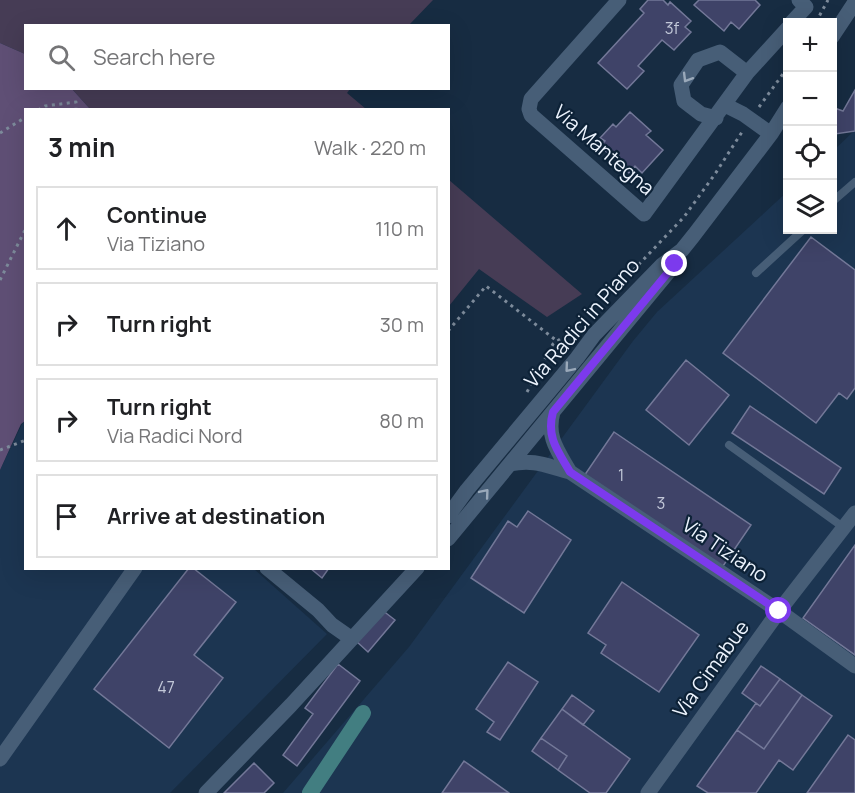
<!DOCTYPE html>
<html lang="en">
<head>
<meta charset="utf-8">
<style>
	:root { --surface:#fff; --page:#f6f6f6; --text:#202124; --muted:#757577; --line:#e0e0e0 }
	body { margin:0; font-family:Manrope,sans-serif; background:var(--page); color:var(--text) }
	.controls { position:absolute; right:18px; top:18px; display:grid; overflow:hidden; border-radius:0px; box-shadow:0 6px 24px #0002 }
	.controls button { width:54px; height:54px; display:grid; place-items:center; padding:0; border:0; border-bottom:2px solid var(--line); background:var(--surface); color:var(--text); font:30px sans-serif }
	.stop { position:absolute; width:18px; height:18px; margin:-14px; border:4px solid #7c3aed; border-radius:50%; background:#fff }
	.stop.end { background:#7c3aed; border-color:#fff; box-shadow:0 2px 6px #0008 }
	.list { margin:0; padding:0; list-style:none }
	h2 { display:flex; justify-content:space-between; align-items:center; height:78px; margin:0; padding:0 24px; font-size:26px }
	h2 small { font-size:20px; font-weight:400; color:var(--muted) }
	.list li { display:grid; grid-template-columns:39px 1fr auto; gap:18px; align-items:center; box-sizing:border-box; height:84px; margin:0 12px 12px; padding:0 12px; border:2px solid var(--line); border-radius:0px }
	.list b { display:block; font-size:22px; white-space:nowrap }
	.list p { margin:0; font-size:20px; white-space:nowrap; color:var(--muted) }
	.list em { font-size:20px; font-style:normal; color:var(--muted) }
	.icon { flex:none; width:33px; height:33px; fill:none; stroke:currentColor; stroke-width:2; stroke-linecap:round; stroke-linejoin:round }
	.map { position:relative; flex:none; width:855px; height:793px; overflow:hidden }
	.search { position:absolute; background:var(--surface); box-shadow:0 6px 24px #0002; left:24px; top:24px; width:426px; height:66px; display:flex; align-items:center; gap:15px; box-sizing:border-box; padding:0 21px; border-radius:0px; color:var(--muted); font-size:22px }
	.panel { position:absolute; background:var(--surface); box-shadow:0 6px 24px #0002; left:24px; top:108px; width:426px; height:462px; border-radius:0px }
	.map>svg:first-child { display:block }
</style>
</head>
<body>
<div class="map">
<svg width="855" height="793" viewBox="0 0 855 793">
	<rect width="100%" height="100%" fill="#172c42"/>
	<path fill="#1c3551" d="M855 130V793H283L409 647 633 341 657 312 787 192 788 230H832L833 151Z
		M25 421 26 568 254 569 327 634 170 793H0V470L22 424Z"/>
	<path fill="#463c55" d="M0 0H433L409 25 26 26 25 54 0 43Z
		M72 89H350L347 93 366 109H90Z
		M449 180 582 294 547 317 479 269 449 306Z"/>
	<path fill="#5f4f75" d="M0 43 25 54 26 88 72 89 90 109 26 110 25 421 21 424 0 470Z"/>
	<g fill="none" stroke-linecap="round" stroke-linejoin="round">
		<path stroke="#427e81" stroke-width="16" d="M310 793 363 713"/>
	</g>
	<path fill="#3f4368" stroke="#737898" stroke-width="1.5" d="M648 0H663L668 5 670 2 691 21 685 27 691 32 674 50 662 40 638 66 644 71 627 89 598 63 644 13 640 9Z
		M699 0H755L760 5 739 29 731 22 724 31 694 5Z
		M855 90V131L835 134 832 107 843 111Z
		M630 112 651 131 646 135 663 150 642 173 635 166 629 173 600 146 605 141 600 138 613 124 616 127Z
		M811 237 855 270V388L847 399 839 393 816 423 723 353Z
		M686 360 729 395 689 445 646 410Z
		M750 406 841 468 824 494 732 433Z
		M614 432 751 525 721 569 584 476Z
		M528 511 571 540 524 613 471 578 508 521 517 527Z
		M855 545V655L803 618Z
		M189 568H193L236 602 194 655 223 678 169 748 94 689Z
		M310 568H329L322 578Z
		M622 582 699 635 659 692 601 653 606 645 588 633Z
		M382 610 395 620 368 652 356 641Z
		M508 662 538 682 500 740 487 732 494 722 476 709Z
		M338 664 360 681 297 766 283 755 313 714 305 708Z
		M761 666 780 679 760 706 742 693Z
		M780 679 802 695 764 749 737 730 756 703 760 706Z
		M572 695 594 711 583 725 562 709Z
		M802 695 832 716 793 770 779 760 756 793H708L697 786 737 730 764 749Z
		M562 709 630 759 606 793H590L558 770 567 756 541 738Z
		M848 735 855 740V793H807Z
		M541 738 567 756 558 770 532 751Z
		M464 761 509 793H442Z
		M254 763 274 783 264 793H224Z"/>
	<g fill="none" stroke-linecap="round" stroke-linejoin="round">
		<path stroke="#7d8b9b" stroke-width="3" stroke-dasharray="3 4.5" stroke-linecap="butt" d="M816 22 828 0
			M759 107 788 67
			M38 110 45 106 76 102V110
			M0 133 26 117
			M0 280 26 228
			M623 281 684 217 715 174 742 132
			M448 331 486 286 557 341
			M527 392 553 344 581 325
			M0 450 26 440"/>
		<path stroke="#475e77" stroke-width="8" d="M832 202 855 182
			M756 273 803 230
			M729 445 843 527"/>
		<path stroke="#475e77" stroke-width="15" d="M619 0 531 99 529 109 531 115 644 214 747 73 788 28
			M792 22 806 7 799 0
			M832 37 855 2
			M725 105 743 114 771 134
			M716 118 701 114 684 101 681 85 698 60 720 52 747 73
			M553 412C546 437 558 451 570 472
			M510 464C535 459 546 466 570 472L779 611 855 666
			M448 516 467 490 577 358 594 335 662 265 682 250 694 235 771 134 788 107
			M448 539 675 264
			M267 568 318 610 332 625 352 639
			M0 759 135 568
			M206 793 291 705 417 568
			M648 793 779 611 855 513"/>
	</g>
	<defs><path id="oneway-chevron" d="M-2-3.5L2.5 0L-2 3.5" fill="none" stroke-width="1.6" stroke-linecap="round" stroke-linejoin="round" transform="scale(1.5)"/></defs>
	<g stroke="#9aa9ba">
		<use href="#oneway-chevron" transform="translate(687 78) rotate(121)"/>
		<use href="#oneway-chevron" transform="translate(569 368) rotate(130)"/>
		<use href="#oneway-chevron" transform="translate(485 493) rotate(-50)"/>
	</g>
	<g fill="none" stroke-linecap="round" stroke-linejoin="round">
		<path stroke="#7c3aed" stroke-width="8" d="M675 264 553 412C546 437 558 451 570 472L779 611"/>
	</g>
	<g text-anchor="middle" stroke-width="4.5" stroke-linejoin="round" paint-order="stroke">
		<g font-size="16" fill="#c2c8d8">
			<text x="672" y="34">3f</text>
			<text x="621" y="481">1</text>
			<text x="661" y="509">3</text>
			<text x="166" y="693">47</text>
		</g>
		<g font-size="20" fill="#edf4fe" stroke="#0d2237">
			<text transform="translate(604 150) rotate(41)" y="7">Via Mantegna</text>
			<text transform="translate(582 323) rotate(-49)" y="7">Via Radici in Piano</text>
			<text transform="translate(725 550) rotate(34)" y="7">Via Tiziano</text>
			<text transform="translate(711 669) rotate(-54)" y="7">Via Cimabue</text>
		</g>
	</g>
</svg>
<div class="controls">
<button>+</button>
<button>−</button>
<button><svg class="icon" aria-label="locate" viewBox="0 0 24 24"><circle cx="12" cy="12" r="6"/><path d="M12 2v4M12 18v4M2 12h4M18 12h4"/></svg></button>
<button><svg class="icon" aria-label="layers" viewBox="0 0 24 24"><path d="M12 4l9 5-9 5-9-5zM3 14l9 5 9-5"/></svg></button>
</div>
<div class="stop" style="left:779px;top:611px"></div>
<div class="stop end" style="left:675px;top:264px"></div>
<div class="search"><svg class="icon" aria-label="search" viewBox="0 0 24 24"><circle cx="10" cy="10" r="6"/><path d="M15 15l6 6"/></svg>Search here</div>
<section class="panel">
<h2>3 min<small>Walk · 220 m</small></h2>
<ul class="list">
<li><svg class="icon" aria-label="ahead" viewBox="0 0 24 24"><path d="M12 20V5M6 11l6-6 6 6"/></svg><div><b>Continue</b><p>Via Tiziano</p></div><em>110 m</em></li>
<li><svg class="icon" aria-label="right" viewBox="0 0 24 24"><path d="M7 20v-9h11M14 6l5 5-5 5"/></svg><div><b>Turn right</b></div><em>30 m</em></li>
<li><svg class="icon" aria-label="right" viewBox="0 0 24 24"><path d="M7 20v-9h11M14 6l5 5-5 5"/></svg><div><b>Turn right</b><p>Via Radici Nord</p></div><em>80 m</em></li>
<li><svg class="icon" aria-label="arrive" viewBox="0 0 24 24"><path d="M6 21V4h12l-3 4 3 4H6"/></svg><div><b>Arrive at destination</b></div></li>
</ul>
</section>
</div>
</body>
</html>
